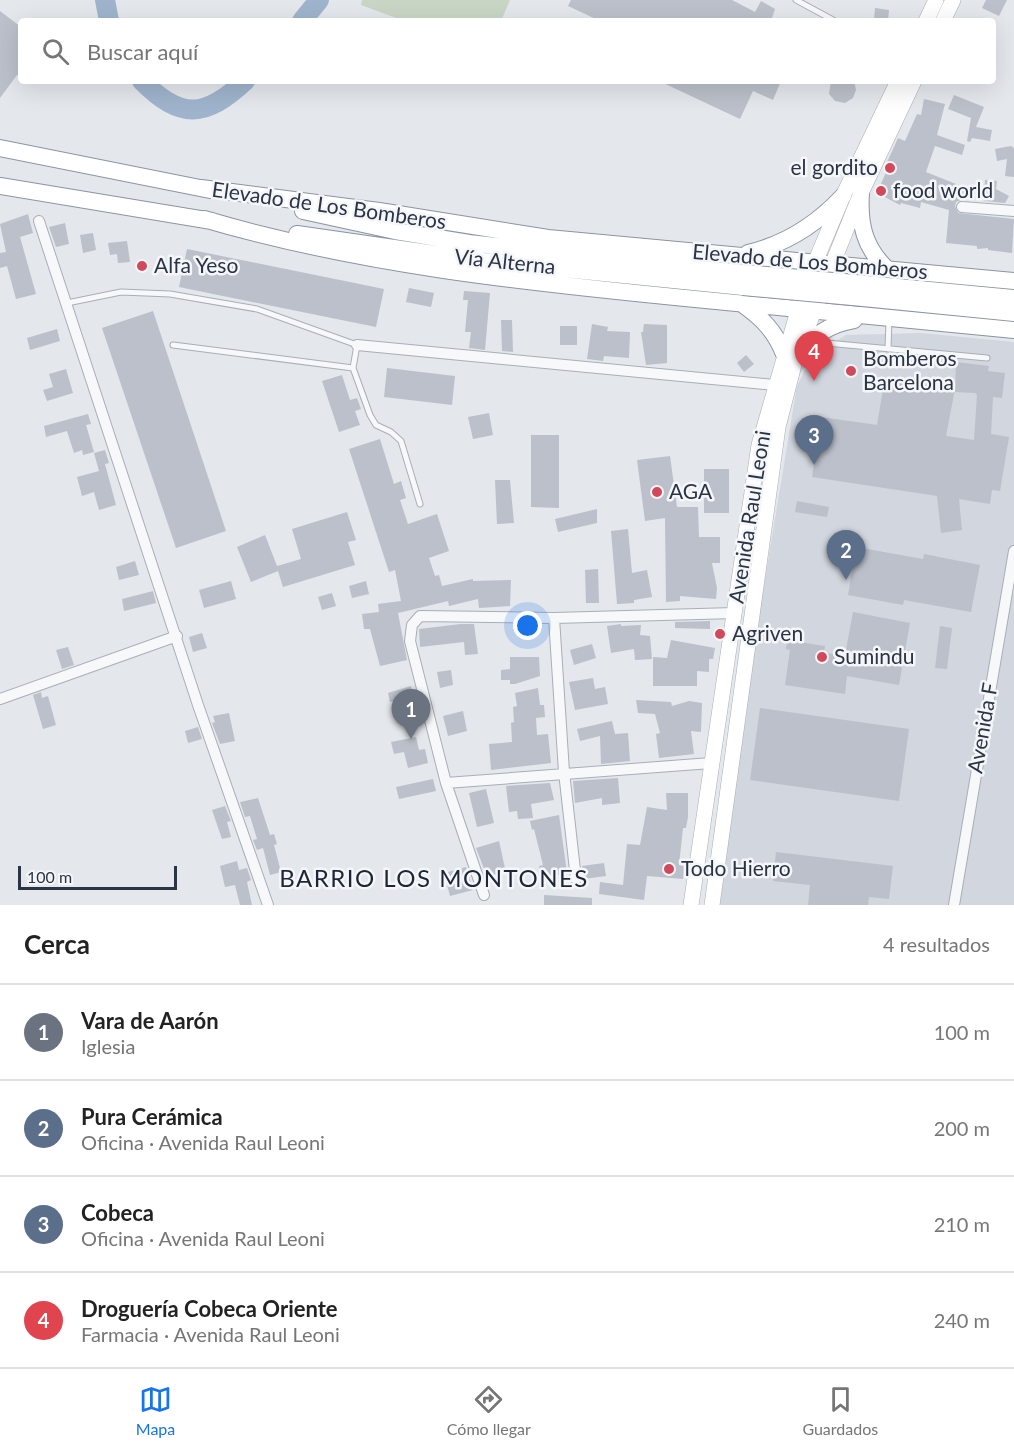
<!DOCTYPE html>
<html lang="es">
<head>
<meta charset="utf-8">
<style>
	:root { --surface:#fff; --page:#f2f2f2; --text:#222; --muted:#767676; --line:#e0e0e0; --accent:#1a73e8 }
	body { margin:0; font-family:Lato,sans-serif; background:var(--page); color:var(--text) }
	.scale { position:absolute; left:18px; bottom:15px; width:159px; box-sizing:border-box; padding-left:6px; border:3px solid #2b3445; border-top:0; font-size:16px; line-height:21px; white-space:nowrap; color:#2b3445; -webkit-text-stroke:4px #f4f6f9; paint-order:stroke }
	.you { position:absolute; left:528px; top:626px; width:21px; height:21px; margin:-15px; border:4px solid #fff; border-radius:50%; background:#1a73e8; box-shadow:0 0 0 9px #1a73e833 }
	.badge { display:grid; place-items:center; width:39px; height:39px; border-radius:50%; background:var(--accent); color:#fff; font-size:20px; font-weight:700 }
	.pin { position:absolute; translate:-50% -50px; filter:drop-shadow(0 2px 3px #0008) }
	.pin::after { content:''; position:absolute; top:32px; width:21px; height:18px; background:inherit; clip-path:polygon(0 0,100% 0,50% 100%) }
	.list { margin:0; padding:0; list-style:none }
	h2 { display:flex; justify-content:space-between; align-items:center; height:78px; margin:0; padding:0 24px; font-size:26px }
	h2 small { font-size:20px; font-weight:400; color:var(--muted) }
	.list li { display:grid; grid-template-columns:39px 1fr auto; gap:18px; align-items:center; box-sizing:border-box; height:96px; padding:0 24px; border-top:2px solid var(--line) }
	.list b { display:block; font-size:22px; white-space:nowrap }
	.list p { margin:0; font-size:20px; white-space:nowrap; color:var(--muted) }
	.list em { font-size:20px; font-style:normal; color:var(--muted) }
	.icon { flex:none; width:33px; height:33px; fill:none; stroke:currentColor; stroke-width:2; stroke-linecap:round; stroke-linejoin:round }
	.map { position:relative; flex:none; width:1014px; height:905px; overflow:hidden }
	.search { position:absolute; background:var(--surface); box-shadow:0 6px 24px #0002; left:18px; right:18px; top:18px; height:66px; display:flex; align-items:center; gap:15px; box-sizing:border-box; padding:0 21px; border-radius:6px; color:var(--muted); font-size:22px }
	.sheet { height:462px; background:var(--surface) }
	nav { display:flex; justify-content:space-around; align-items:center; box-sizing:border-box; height:84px; border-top:2px solid var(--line); background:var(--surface); font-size:16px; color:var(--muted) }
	nav a { display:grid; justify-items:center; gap:3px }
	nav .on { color:var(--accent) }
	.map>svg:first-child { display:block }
</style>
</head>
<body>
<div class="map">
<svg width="1014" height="905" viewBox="0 0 1014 905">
	<rect width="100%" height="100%" fill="#e4e7ec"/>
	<path fill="#d2d6de" d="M921 333 1014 342V905H718L742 718 797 386 813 355 846 335Z"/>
	<path fill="#c9d6c5" d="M362 0H510L501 21H404L361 5Z"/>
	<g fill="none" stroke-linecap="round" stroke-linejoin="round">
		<path stroke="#9fb4cc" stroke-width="20" d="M105 0 109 21
			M302 21 319 0
			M142 81C181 120 205 118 245 81"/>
	</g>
	<path fill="#bbc0ca" d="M571 0H732L755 12 761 1 775 9 771 21H600L568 6Z
		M986 0H1007L999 16 982 8Z
		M875 8 889 10 888 21H874Z
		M0 11 21 27V78L17 75 0 98Z
		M659 81H781L773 100 753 91 740 119Z
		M831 81H854L856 90 853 98 845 103 835 101 829 94Z
		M954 95 984 107 976 127 992 130 990 141 972 138 970 142 967 141 971 118 948 109Z
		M924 99 945 104 937 135 965 145 962 155 935 146 926 172 966 188 961 200 956 202 955 206 958 213 1014 219 1012 253 988 250V248L977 249V246L946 243 949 210 921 202 920 208 901 203 900 205 877 193 887 170 884 169 898 138 905 141 917 114 921 115Z
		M1011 146 1014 148V177L1005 176 1007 159 997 161 995 149Z
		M985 180 997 181 996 189 1009 196 1005 203 984 201Z
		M28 214 33 233 20 237 36 294 16 299 7 266 0 268V253L6 252 0 224Z
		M65 223 69 244 56 247 49 227Z
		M93 233 96 250 83 253 80 235Z
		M127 241 130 262 118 263 117 254 110 255 108 243Z
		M187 249 384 289 376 327 179 287Z
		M409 288 434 293 431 307 406 302Z
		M464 291 490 293 485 350 469 348 471 332H465L468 300H463Z
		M153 311 226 531 176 548 102 328Z
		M501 320H512L513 352 502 351Z
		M592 324 608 327 607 331 630 332 629 358 604 356 603 361 587 359Z
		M644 324 667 325V363L646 365 641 332H643Z
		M560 326H577V345H560Z
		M57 329 60 341 30 350 27 338Z
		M746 355 754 364 744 372 737 363Z
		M956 362 989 366 988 371 1005 373 1002 398 993 397 991 434 1009 437 1000 491 992 490 990 504 959 499 962 530 941 533 937 496 812 477 821 417 877 425 885 378 955 389 946 436 974 440 977 395 975 393 955 392Z
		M387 368 455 376 452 405 384 397Z
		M66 369 73 393 47 401 43 390 53 387 49 374Z
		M342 375 350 400 357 398 361 409 355 411 360 425 339 432 322 381Z
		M489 413 493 435 473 439 468 417Z
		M88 414 91 424 86 425 94 452 83 455 82 450 74 453 67 431 46 437 44 426Z
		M531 435H559V508L531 507Z
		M380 439 394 484 401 481 406 498 400 500 408 524 437 514 449 551 429 558 435 576 439 575 442 586 473 579V581L511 580 510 606 479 608 478 599 449 606 448 601 398 613 407 660 380 666 370 629H364L362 614 379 612 378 604 401 601 395 570 389 572 349 449Z
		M105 450 109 463 105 464 116 505 99 510 94 492 82 496 77 477 99 471 94 453Z
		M670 456 677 507H698L699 537H720V563H712L717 588 716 599 680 596V601L666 602 665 518 645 521 637 460Z
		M704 469H729V513H704Z
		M495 480H510L514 523 497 524Z
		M797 501 829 507 827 517 795 512Z
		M597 509V523L558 532 555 519Z
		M347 512 356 540 348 542 355 565 283 587 278 571 251 582 237 547 265 535 277 566 301 559 292 529Z
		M628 529 632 573 647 570 652 597 634 600V603L617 604 611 531Z
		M856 547 923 559 924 554 980 565 971 612 904 600 903 605 848 595Z
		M135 561 139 575 119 580 116 567Z
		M598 569 599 603H586L585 570Z
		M231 581 236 599 204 608 199 590Z
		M366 581 369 594 352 598 349 586Z
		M153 591 156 603 124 611 122 599Z
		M332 593 336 606 322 610 318 597Z
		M853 612 910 623 899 685 847 676 845 694 785 685 790 650 786 649 787 640 825 646 824 653 845 655Z
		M710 621V629L675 628V622Z
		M461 624H474L478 654 465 655 464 642 420 647 419 629Z
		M621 624V626L641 625 640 635 650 636 652 659 635 660 634 649 611 653 607 626Z
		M940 626 952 628 947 669 935 668Z
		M202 633 207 648 193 652 189 637Z
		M671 640 715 648 713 659H709V672L697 671V686H653V657L667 658Z
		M592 644 596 658 574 665 570 650Z
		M68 647 74 665 62 669 56 650Z
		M510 657H539L540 676 515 684H510V680H501V670L510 669Z
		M451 670 453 685 440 688 437 672Z
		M593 678 595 689 605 687 608 704 575 710 569 682Z
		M411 686 418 718 405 721 401 699 390 702 388 693Z
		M538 688 540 705H544L545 717 536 718 537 735 548 734 551 763 491 770 489 744 512 742 511 723 514 722 513 707 517 706 515 693Z
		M41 692 42 698 48 696 56 725 43 729 33 695Z
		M636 700 671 702 672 706 689 701 702 703 701 732 691 731 694 754 659 758 656 734 660 733 655 714 638 713Z
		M760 708 909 729 899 801 750 780Z
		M463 711 467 731 448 736 443 716Z
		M229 713 235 741 220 744 212 723 215 722 213 716Z
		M612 721 615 734 628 733 630 761 601 764 600 736 580 741 577 729Z
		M198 727 202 739 188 743 185 731Z
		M416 737 419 750 425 749 428 763 408 768 404 752 394 754 391 742Z
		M618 778 620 803 602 805V798L575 803 573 781Z
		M433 779 436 791 399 799 396 787Z
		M550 783 554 800 531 804 533 818 518 819 517 811 509 812 506 786Z
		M486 789 494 823 477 827 469 793Z
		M666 793H688V817L686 828H683L679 865 685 866 683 879 647 876 644 900 599 894 600 882 623 885 627 844 640 845 647 807 667 810Z
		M258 798 270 835 274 834 277 844 274 845 281 872 270 875 263 848 257 850 253 840 257 839 250 816 245 817 240 802Z
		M225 806 231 821 227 822 231 837 222 839 212 810Z
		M559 815 567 873 541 879 539 866 543 865 534 829 532 830 530 821Z
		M499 841 506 873 488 879 476 848Z
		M776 852 893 866 889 899 869 897 868 905H808L810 885 773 881Z
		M237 861 239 870 247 868 251 880 247 882 252 905H240L235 885 225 887 220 866Z
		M604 863 606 876 583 879 582 866Z
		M466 867 473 890 450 896 444 873Z
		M544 895 592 898V905H544Z"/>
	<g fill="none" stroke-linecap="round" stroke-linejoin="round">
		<g stroke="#a9aeb7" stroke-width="7">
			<path id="service" d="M796 0 835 21
				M67 303 121 292 170 294 257 309 357 345 353 368 370 415 376 425 391 432 401 441 420 504
				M816 342 987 358
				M173 345 353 368
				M888 349 889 319"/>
		</g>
		<g stroke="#a9aeb7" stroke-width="12">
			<path id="minor" d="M962 207 1014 211
				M39 221 198 705 268 905
				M357 345 775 385
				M554 618 564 772 576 879
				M0 699 177 636
				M446 783 711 763
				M484 895 446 783 410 641 412 625 420 616 554 618 735 613
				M954 905 1014 551"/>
		</g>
		<g stroke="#a9aeb7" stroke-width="16">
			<path id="secondary" d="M926 21 936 0
				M943 21 953 0
				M811 272 843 196 898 81
				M828 275 861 193 914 81
				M691 905 759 445 802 297
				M712 905 778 427 796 357 818 301"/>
		</g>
		<g stroke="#8b94a3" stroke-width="18">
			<path id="trunk" d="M0 148 210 190
				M0 186 212 221
				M201 188 379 211 548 238 1014 281
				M861 193C859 224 864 247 887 269
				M303 211 395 231 469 243 744 273
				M204 219C360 265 523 282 685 298 795 308 904 320 1014 330
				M297 234 484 261 743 287
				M748 253C786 244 817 224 843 196
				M866 284 1014 298
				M863 298 1014 313
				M742 304C762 318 775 331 784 354
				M796 357C812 337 828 324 854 320"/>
		</g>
		<use href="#service" stroke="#f7f8fa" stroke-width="5"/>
		<use href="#minor" stroke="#f7f8fa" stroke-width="10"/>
		<use href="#secondary" stroke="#fff" stroke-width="15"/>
		<use href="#trunk" stroke="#fff" stroke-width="16"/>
		<g stroke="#8b94a3" stroke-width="18" stroke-linecap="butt">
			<path id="trunk-bridge" d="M744 273 866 284
				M743 287 863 298"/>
		</g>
		<use href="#trunk-bridge" stroke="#fff" stroke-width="16"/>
	</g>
	<g fill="#d1495b" stroke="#f4f6f9" stroke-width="2">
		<circle cx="890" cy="168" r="6"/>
		<circle cx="881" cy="191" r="6"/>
		<circle cx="142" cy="266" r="6"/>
		<circle cx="851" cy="371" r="6"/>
		<circle cx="657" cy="492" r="6"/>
		<circle cx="720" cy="634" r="6"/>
		<circle cx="822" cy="657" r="6"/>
		<circle cx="669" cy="869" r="6"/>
	</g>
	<g text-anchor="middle" stroke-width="5" stroke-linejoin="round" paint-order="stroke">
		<g font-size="21" fill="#2b3445" stroke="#f4f6f9" text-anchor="start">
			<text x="878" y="175" text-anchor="end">el gordito</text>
			<text x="893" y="198">food world</text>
			<text x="154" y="273">Alfa Yeso</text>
			<text x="863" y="366">Bomberos<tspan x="863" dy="24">Barcelona</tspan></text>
			<text x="669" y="499">AGA</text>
			<text x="732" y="641">Agriven</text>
			<text x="834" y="664">Sumindu</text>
			<text x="681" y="876">Todo Hierro</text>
		</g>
		<g font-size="21" fill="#2b3445" stroke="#f4f6f9">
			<text transform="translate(329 206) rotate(8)" y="7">Elevado de Los Bomberos</text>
			<text transform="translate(505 262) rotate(6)" y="7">Vía Alterna</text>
			<text transform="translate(810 262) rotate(5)" y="7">Elevado de Los Bomberos</text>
			<text transform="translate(750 517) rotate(-81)" y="7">Avenida Raul Leoni</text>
			<text transform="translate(983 728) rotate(-80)" y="7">Avenida F</text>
		</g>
		<g font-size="24" letter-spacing="1.5" fill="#1d2536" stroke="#f4f6f9">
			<text x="434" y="887">BARRIO LOS MONTONES</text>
		</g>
	</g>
</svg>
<div class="scale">100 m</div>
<div class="you"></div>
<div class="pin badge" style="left:411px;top:739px;background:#6b7280">1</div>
<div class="pin badge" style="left:846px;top:580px;background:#5c6f8a">2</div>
<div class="pin badge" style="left:814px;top:465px;background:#5c6f8a">3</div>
<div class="pin badge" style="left:814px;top:381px;background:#e0444e">4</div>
<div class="search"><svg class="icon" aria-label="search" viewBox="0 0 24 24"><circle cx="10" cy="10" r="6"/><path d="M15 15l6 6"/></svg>Buscar aquí</div>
</div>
<section class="sheet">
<h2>Cerca<small>4 resultados</small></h2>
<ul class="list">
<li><span class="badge" style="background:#6b7280">1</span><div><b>Vara de Aarón</b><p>Iglesia</p></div><em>100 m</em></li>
<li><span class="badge" style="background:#5c6f8a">2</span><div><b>Pura Cerámica</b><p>Oficina · Avenida Raul Leoni</p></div><em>200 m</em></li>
<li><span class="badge" style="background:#5c6f8a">3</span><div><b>Cobeca</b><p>Oficina · Avenida Raul Leoni</p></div><em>210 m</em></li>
<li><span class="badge" style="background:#e0444e">4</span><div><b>Droguería Cobeca Oriente</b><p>Farmacia · Avenida Raul Leoni</p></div><em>240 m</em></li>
</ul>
</section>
<nav>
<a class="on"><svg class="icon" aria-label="map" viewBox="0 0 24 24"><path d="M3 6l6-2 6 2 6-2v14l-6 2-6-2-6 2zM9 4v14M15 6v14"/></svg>Mapa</a>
<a><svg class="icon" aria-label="directions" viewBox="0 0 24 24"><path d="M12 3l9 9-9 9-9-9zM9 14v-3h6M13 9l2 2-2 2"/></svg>Cómo llegar</a>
<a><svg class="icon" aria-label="saved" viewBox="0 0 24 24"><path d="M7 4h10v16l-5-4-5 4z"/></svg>Guardados</a>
</nav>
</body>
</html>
